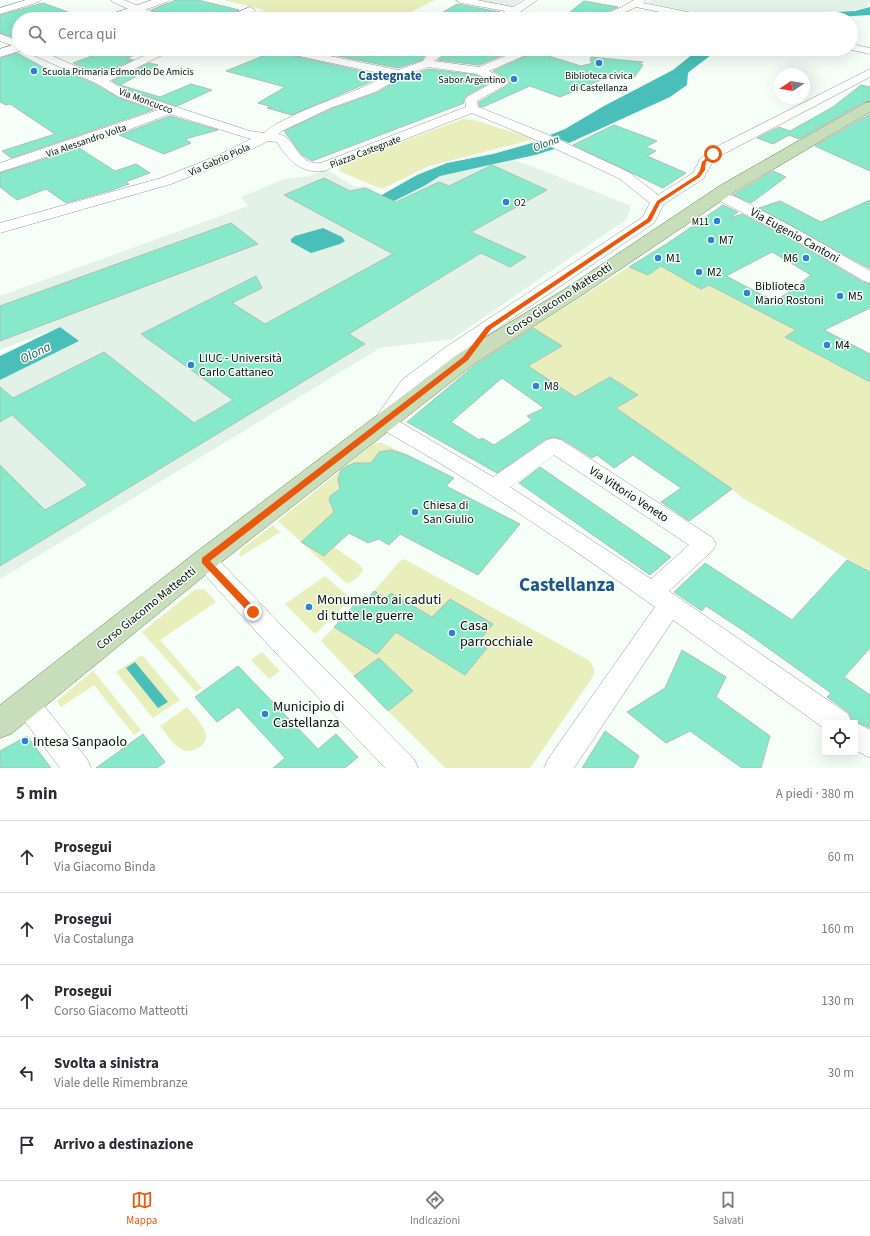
<!DOCTYPE html>
<html lang="it">
<head>
<meta charset="utf-8">
<style>
	:root { --surface:#fff; --page:#f7f7f7; --text:#2b2b33; --muted:#7c7c81; --line:#e1e1e2; --accent:#ea580c }
	body { margin:0; font-family:"Source Sans 3",sans-serif; background:var(--page); color:var(--text) }
	.controls { position:absolute; right:12px; bottom:12px; display:grid; overflow:hidden; border-radius:0px; box-shadow:0 4px 16px #0002 }
	.controls button { width:36px; height:36px; display:grid; place-items:center; padding:0; border:0; border-bottom:1px solid var(--line); background:var(--surface); color:var(--text); font:20px sans-serif }
	.compass { position:absolute; left:774px; top:68px; width:36px; height:36px; border-radius:50%; background:var(--surface); box-shadow:0 4px 16px #0002; rotate:258deg }
	.stop { position:absolute; width:12px; height:12px; margin:-9px; border:3px solid #ea580c; border-radius:50%; background:#fff }
	.stop.end { background:#ea580c; border-color:#fff; box-shadow:0 1px 4px #0008 }
	.list { margin:0; padding:0; list-style:none }
	h2 { display:flex; justify-content:space-between; align-items:center; height:52px; margin:0; padding:0 16px; font-size:17px }
	h2 small { font-size:13px; font-weight:400; color:var(--muted) }
	.list li { display:grid; grid-template-columns:26px 1fr auto; gap:12px; align-items:center; box-sizing:border-box; height:72px; padding:0 16px; border-top:1px solid var(--line) }
	.list b { display:block; font-size:15px; white-space:nowrap }
	.list p { margin:0; font-size:13px; white-space:nowrap; color:var(--muted) }
	.list em { font-size:13px; font-style:normal; color:var(--muted) }
	.icon { flex:none; width:22px; height:22px; fill:none; stroke:currentColor; stroke-width:2; stroke-linecap:round; stroke-linejoin:round }
	.map { position:relative; flex:none; width:870px; height:768px; overflow:hidden }
	.search { position:absolute; background:var(--surface); box-shadow:0 4px 16px #0002; left:12px; right:12px; top:12px; height:44px; display:flex; align-items:center; gap:10px; box-sizing:border-box; padding:0 14px; border-radius:22px; color:var(--muted); font-size:15px }
	.sheet { height:412px; background:var(--surface) }
	nav { display:flex; justify-content:space-around; align-items:center; box-sizing:border-box; height:56px; border-top:1px solid var(--line); background:var(--surface); font-size:11px; color:var(--muted) }
	nav a { display:grid; justify-items:center; gap:2px }
	nav .on { color:var(--accent) }
	.map>svg:first-child { display:block }
</style>
</head>
<body>
<div class="map">
<svg width="870" height="768" viewBox="0 0 870 768">
	<rect width="100%" height="100%" fill="#f5fef7"/>
	<path fill="#e3f2e7" d="M472 0H522L512 6H505Z
		M652 0H870V1L867 7 857 10 797 13 755 19H732L647 3Z
		M513 160 529 165 631 206 627 219 452 339 380 348 0 579V380L78 341 60 327 0 350V296L248 206 241 197 284 179 310 176 327 170 355 187 366 186 383 196 365 205 376 210 424 186 440 176Z"/>
	<path fill="#e8eebc" d="M223 0H435L397 19H365L339 13 326 19H244L265 10Z
		M463 119 474 120 535 139 429 166 382 189 341 172 339 170 342 164Z
		M662 266 701 289 709 285 785 324 796 330 785 337 870 382V572L741 497 732 489 616 408 638 395 610 377 575 397 528 366 562 346 532 328 629 267 648 275Z
		M375 443H382L404 453 402 454C393 451 385 448 376 455L372 465C360 462 340 464 338 479L343 489 330 496 329 500 331 507 335 510 332 514 339 518 329 527 322 523 301 541 324 556 334 547 360 565 363 570C360 576 352 583 346 583L278 521Z
		M273 525 280 532 240 557 239 554 242 549Z
		M404 559 590 661 594 669V675L530 768H445L388 711 413 691 379 658 354 676 321 641 334 627 358 642 391 638 417 608 391 593 386 598 374 591 400 561Z
		M325 576 351 599 315 634 285 604Z
		M199 589 205 590 216 602 160 640 202 688 196 692 142 632 193 591Z
		M262 652 280 671 269 679 251 660Z
		M142 655 180 700 153 718 116 672Z
		M93 671 141 730 134 735 94 685 61 707 57 701Z
		M187 707C196 718 219 738 196 749 192 751 185 752 181 749 173 745 166 733 160 726Z"/>
	<path fill="#4abfba" d="M870 7V15L803 19H768L797 14 855 11Z
		M699 49H719L690 71 688 73 687 85 670 97 569 143 550 135 565 129 604 106 673 70Z
		M539 141 558 148 535 155 440 176 424 186 376 210 364 205 417 175 447 163 493 154Z
		M323 228 342 237 345 241 340 244 311 253 291 242V239L295 236Z
		M60 327 79 341 0 380V356Z
		M135 662 168 702 158 708 126 668Z"/>
	<path fill="#85e9ca" stroke="#b2bdb9" fill-rule="evenodd" d="M176 0H198L239 10 217 19 210 17 206 19H174L172 16 151 10Z
		M584 1 618 7 590 19H561Z
		M43 3 82 17V19H19V39L0 33V15Z
		M457 4 500 12 498 16 500 19H431Z
		M111 49H147V50L127 58 133 60 100 75 73 63Z
		M303 49H435L426 54 422 60 398 68Z
		M453 49H518L479 65 438 60Z
		M275 51 280 53 384 76 292 115 267 108 272 107 258 103 285 87 226 71Z
		M535 52 581 66 593 63 590 61 591 57 643 62 639 64 643 65 633 79 618 73 560 97 530 86 483 107 479 106V102L508 85 510 82 508 79 493 71Z
		M17 53 52 72 60 69 95 84 119 98 153 110 11 158 2 151 55 134 10 104 6 105 0 102V58Z
		M149 63 158 65 120 85 160 97 191 84 212 90 177 106 128 90 112 81Z
		M428 69 477 75 491 82 466 96 464 99V103L312 161 302 155 284 131 331 109 376 93 404 77Z
		M861 85 870 87V101L864 102 799 139 789 135 773 144 757 138 779 127 790 131 833 107Z
		M870 114V171L815 146Z
		M170 116 218 130 185 139 191 143 164 154 119 135Z
		M614 125 657 141 646 147 656 151 647 156 686 173 663 188 573 145Z
		M79 148 115 171 136 164 150 173 125 182 129 184 112 190 66 203 46 189 17 200 0 187V173Z
		M492 165 547 190 471 232 526 257 510 267 481 253 349 334 365 344 0 566V465L45 510 88 485 12 415 0 422V387L13 398 104 352 194 423 233 400 141 334 256 276 262 288 232 303 265 324 393 254 284 195 324 178 350 191 365 188 396 202 439 182 449 186Z
		M773 171 786 177 751 203 733 195Z
		M870 200V269L759 208 780 201 821 222Z
		M723 205 738 212 730 218 742 214 791 239 863 282 870 284V308L824 330 870 354V382L785 337 796 330 709 285 701 289 661 266 648 275 629 267 668 243ZM772 252 811 275 788 293 774 301 726 276Z
		M231 223 258 244 0 341V306Z
		M533 328 562 346 528 366 575 397 610 377 638 395 616 408 732 489 689 521 661 502 681 488 633 455 614 468 597 455 592 458 562 439 554 437 546 439 497 473 407 422 475 365ZM502 378 544 408 527 416 532 420 494 445 482 438 479 440 451 422Z
		M391 450 407 455 454 478 446 486 520 524 478 575 400 534 389 545 379 539 368 543 349 533 324 556 301 542 334 512 329 500 330 496 340 489 338 479 341 470 347 466 355 463H371L379 452Z
		M540 467 671 557 650 575 519 483Z
		M847 560 870 572V648L844 677 870 695V728L852 720 849 713 827 697 831 693 747 633 706 606 702 611 674 592 705 563 792 620Z
		M374 591 386 598 391 593 432 617 450 599 493 624 478 642 487 648 465 675 396 632 377 654 334 627 356 603 361 606Z
		M682 650 726 677 716 697 770 736 761 768H742L690 731 666 743 627 712 665 688Z
		M379 658 413 691 388 711 354 676Z
		M238 666 318 749 336 734 358 757 345 768H273L285 758 238 707 217 722 195 697Z
		M605 731 639 756 633 768H582Z
		M143 734 165 762 157 768H96Z
		M27 736 51 768H0V751Z"/>
	<g fill="none" stroke-linecap="round" stroke-linejoin="round">
		<g stroke="#949c96" stroke-width="1">
			<path id="minor" d="M26 0H41L39 2 0 14V8Z
				M111 0H124L150 11 172 17 173 19C148 19 135 12 113 2Z
				M456 0H477L513 7 525 0H537L520 12 504 19 499 16 505 11 461 3Z
				M634 0H646L643 3 708 16 713 19H693L636 7 611 19H597L598 17 622 7Z
				M250 7 255 10 254 12 239 19H226L227 17Z
				M0 34 19 41V48L0 41Z
				M851 44 870 48V54L847 49H851Z
				M23 49H37L100 77 158 49H172L171 51 109 81 127 91 250 131 264 133C274 124 285 120 296 114 327 100 359 91 388 75L280 52 275 49H296L398 70 423 61 427 55 438 49H452L434 61 479 67 522 49H536L535 51 489 71 507 80 509 82 507 84 477 101 478 107 544 133 620 168 630 173 658 195 693 173 700 159 708 151 870 69V77L718 157 712 163 703 179 664 204 654 223 458 355 416 388 395 419 493 477 547 440 554 438 561 440 713 538 716 544 713 550 669 591 848 714 852 723H825V729L673 620 574 768H544L548 759 655 607C565 543 473 480 376 426L373 421 402 380 446 347 643 217 650 203 620 179 610 174 534 139 472 113 324 171C301 174 288 160 277 142L268 141 227 162 171 184 0 233V223L161 178 217 156 251 139 170 114 125 131 0 172V163L158 110 119 97 96 83 24 51ZM428 67 477 74 494 82 467 97 465 100 466 107 321 163C296 166 297 137 278 134L282 131 330 108 375 92 403 76ZM554 455 689 545 651 579 510 487Z
				M719 191 736 197 802 232 870 271V283L864 281 792 238 714 198 712 195 714 192Z
				M205 551 213 554 279 623 414 759 418 768H385L261 637 197 566 193 560 197 554Z
				M26 691 35 695 87 759 91 768H60L17 711 13 703 17 695Z
				M855 722 870 730V758L855 750V723H854Z"/>
		</g>
		<g stroke="#949c96" stroke-width="1">
			<path id="tertiary" d="M152 0H169L167 2 118 19H101L103 17Z
				M19 43V49L23 50 0 57V49Z"/>
		</g>
		<g stroke="#6e865e" stroke-width="1">
			<path id="primary" d="M870 102V112L733 193 579 297 474 364 215 567 11 734 0 738V705L195 553 458 354 565 289 721 185 865 103Z"/>
		</g>
		<use href="#minor" fill="#fff" fill-rule="evenodd"/>
		<use href="#tertiary" fill="#fff" fill-rule="evenodd"/>
		<use href="#primary" fill="#c8ddb9" fill-rule="evenodd"/>
	</g>
	<path fill="#ea580c" d="M711 153 715 154 706 162 705 170 700 177 660 203 651 221 491 329 468 360 210 561 256 609 257 612 256 614H250L202 563V558L463 357 486 327 647 219 657 201 697 175 700 170 702 162Z"/>
	<g fill="#2b83d1" stroke="#f5fef7" stroke-width="1.5">
		<circle cx="599" cy="63" r="4"/>
		<circle cx="34" cy="71" r="4"/>
		<circle cx="514" cy="79" r="4"/>
		<circle cx="506" cy="202" r="4"/>
		<circle cx="717" cy="221" r="4"/>
		<circle cx="711" cy="240" r="4"/>
		<circle cx="658" cy="258" r="4"/>
		<circle cx="806" cy="258" r="4"/>
		<circle cx="699" cy="272" r="4"/>
		<circle cx="747" cy="293" r="4"/>
		<circle cx="840" cy="296" r="4"/>
		<circle cx="827" cy="345" r="4"/>
		<circle cx="191" cy="365" r="4"/>
		<circle cx="536" cy="386" r="4"/>
		<circle cx="415" cy="512" r="4"/>
		<circle cx="309" cy="607" r="4"/>
		<circle cx="452" cy="633" r="4"/>
		<circle cx="265" cy="714" r="4"/>
		<circle cx="25" cy="741" r="4"/>
	</g>
	<g text-anchor="middle" stroke-width="3" stroke-linejoin="round" paint-order="stroke">
		<g font-size="10" fill="#0a0d0b" stroke="#f5fef7" text-anchor="start">
			<text x="42" y="75">Scuola Primaria Edmondo De Amicis</text>
			<text x="599" y="79" text-anchor="middle">Biblioteca civica<tspan x="599" dy="12">di Castellanza</tspan></text>
			<text x="506" y="83" text-anchor="end">Sabor Argentino</text>
			<text x="514" y="206">O2</text>
			<text x="709" y="225" text-anchor="end">M11</text>
		</g>
		<g font-size="10" fill="#0a0d0b" stroke="#f5fef7">
			<text transform="translate(146 100) rotate(20)" y="4">Via Moncucco</text>
			<text transform="translate(86 140) rotate(-19)" y="4">Via Alessandro Volta</text>
			<text transform="translate(365 151) rotate(-21)" y="4">Piazza Castegnate</text>
			<text transform="translate(219 159) rotate(-24)" y="4">Via Gabrio Piola</text>
		</g>
		<g font-size="11" font-style="italic" fill="#235553" stroke="#f5fef7">
			<text transform="translate(546 143) rotate(-21)" y="4">Olona</text>
		</g>
		<g font-size="12" fill="#0a0d0b" stroke="#f5fef7">
			<text transform="translate(795 235) rotate(29)" y="4">Via Eugenio Cantoni</text>
			<text transform="translate(559 299) rotate(-33)" y="4">Corso Giacomo Matteotti</text>
			<text transform="translate(629 494) rotate(33)" y="4">Via Vittorio Veneto</text>
			<text transform="translate(146 608) rotate(-39)" y="4">Corso Giacomo Matteotti</text>
		</g>
		<g font-size="12" fill="#0a0d0b" stroke="#f5fef7" text-anchor="start">
			<text x="719" y="244">M7</text>
			<text x="666" y="262">M1</text>
			<text x="798" y="262" text-anchor="end">M6</text>
			<text x="707" y="276">M2</text>
			<text x="755" y="290">Biblioteca<tspan x="755" dy="14">Mario Rostoni</tspan></text>
			<text x="848" y="300">M5</text>
			<text x="835" y="349">M4</text>
			<text x="199" y="362">LIUC - Università<tspan x="199" dy="14">Carlo Cattaneo</tspan></text>
			<text x="544" y="390">M8</text>
			<text x="423" y="509">Chiesa di<tspan x="423" dy="14">San Giulio</tspan></text>
		</g>
		<g font-size="13" font-weight="bold" fill="#205688" stroke="#f5fef7">
			<text x="390" y="80">Castegnate</text>
		</g>
		<g font-size="13" font-style="italic" fill="#235553" stroke="#f5fef7">
			<text transform="translate(35 352) rotate(-26)" y="5">Olona</text>
		</g>
		<g font-size="14" fill="#0a0d0b" stroke="#f5fef7" text-anchor="start">
			<text x="317" y="604">Monumento ai caduti<tspan x="317" dy="16">di tutte le guerre</tspan></text>
			<text x="460" y="630">Casa<tspan x="460" dy="16">parrocchiale</tspan></text>
			<text x="273" y="711">Municipio di<tspan x="273" dy="16">Castellanza</tspan></text>
			<text x="33" y="746">Intesa Sanpaolo</text>
		</g>
		<g font-size="19" font-weight="bold" fill="#205688" stroke="#f5fef7">
			<text x="567" y="591">Castellanza</text>
		</g>
	</g>
</svg>
<div class="controls">
<button><svg class="icon" aria-label="locate" viewBox="0 0 24 24"><circle cx="12" cy="12" r="6"/><path d="M12 2v4M12 18v4M2 12h4M18 12h4"/></svg></button>
</div>
<svg class="compass" viewBox="-18 -18 36 36"><path d="M0-13l5 13h-10z" fill="#e53935"/><path d="M0 13l5-13h-10z" fill="#7c7c81"/></svg>
<div class="stop" style="left:713px;top:154px"></div>
<div class="stop end" style="left:253px;top:612px"></div>
<div class="search"><svg class="icon" aria-label="search" viewBox="0 0 24 24"><circle cx="10" cy="10" r="6"/><path d="M15 15l6 6"/></svg>Cerca qui</div>
</div>
<section class="sheet">
<h2>5 min<small>A piedi · 380 m</small></h2>
<ul class="list">
<li><svg class="icon" aria-label="ahead" viewBox="0 0 24 24"><path d="M12 20V5M6 11l6-6 6 6"/></svg><div><b>Prosegui</b><p>Via Giacomo Binda</p></div><em>60 m</em></li>
<li><svg class="icon" aria-label="ahead" viewBox="0 0 24 24"><path d="M12 20V5M6 11l6-6 6 6"/></svg><div><b>Prosegui</b><p>Via Costalunga</p></div><em>160 m</em></li>
<li><svg class="icon" aria-label="ahead" viewBox="0 0 24 24"><path d="M12 20V5M6 11l6-6 6 6"/></svg><div><b>Prosegui</b><p>Corso Giacomo Matteotti</p></div><em>130 m</em></li>
<li><svg class="icon" aria-label="left" viewBox="0 0 24 24"><path d="M17 20v-9H6M10 6l-5 5 5 5"/></svg><div><b>Svolta a sinistra</b><p>Viale delle Rimembranze</p></div><em>30 m</em></li>
<li><svg class="icon" aria-label="arrive" viewBox="0 0 24 24"><path d="M6 21V4h12l-3 4 3 4H6"/></svg><div><b>Arrivo a destinazione</b></div></li>
</ul>
</section>
<nav>
<a class="on"><svg class="icon" aria-label="map" viewBox="0 0 24 24"><path d="M3 6l6-2 6 2 6-2v14l-6 2-6-2-6 2zM9 4v14M15 6v14"/></svg>Mappa</a>
<a><svg class="icon" aria-label="directions" viewBox="0 0 24 24"><path d="M12 3l9 9-9 9-9-9zM9 14v-3h6M13 9l2 2-2 2"/></svg>Indicazioni</a>
<a><svg class="icon" aria-label="saved" viewBox="0 0 24 24"><path d="M7 4h10v16l-5-4-5 4z"/></svg>Salvati</a>
</nav>
</body>
</html>
